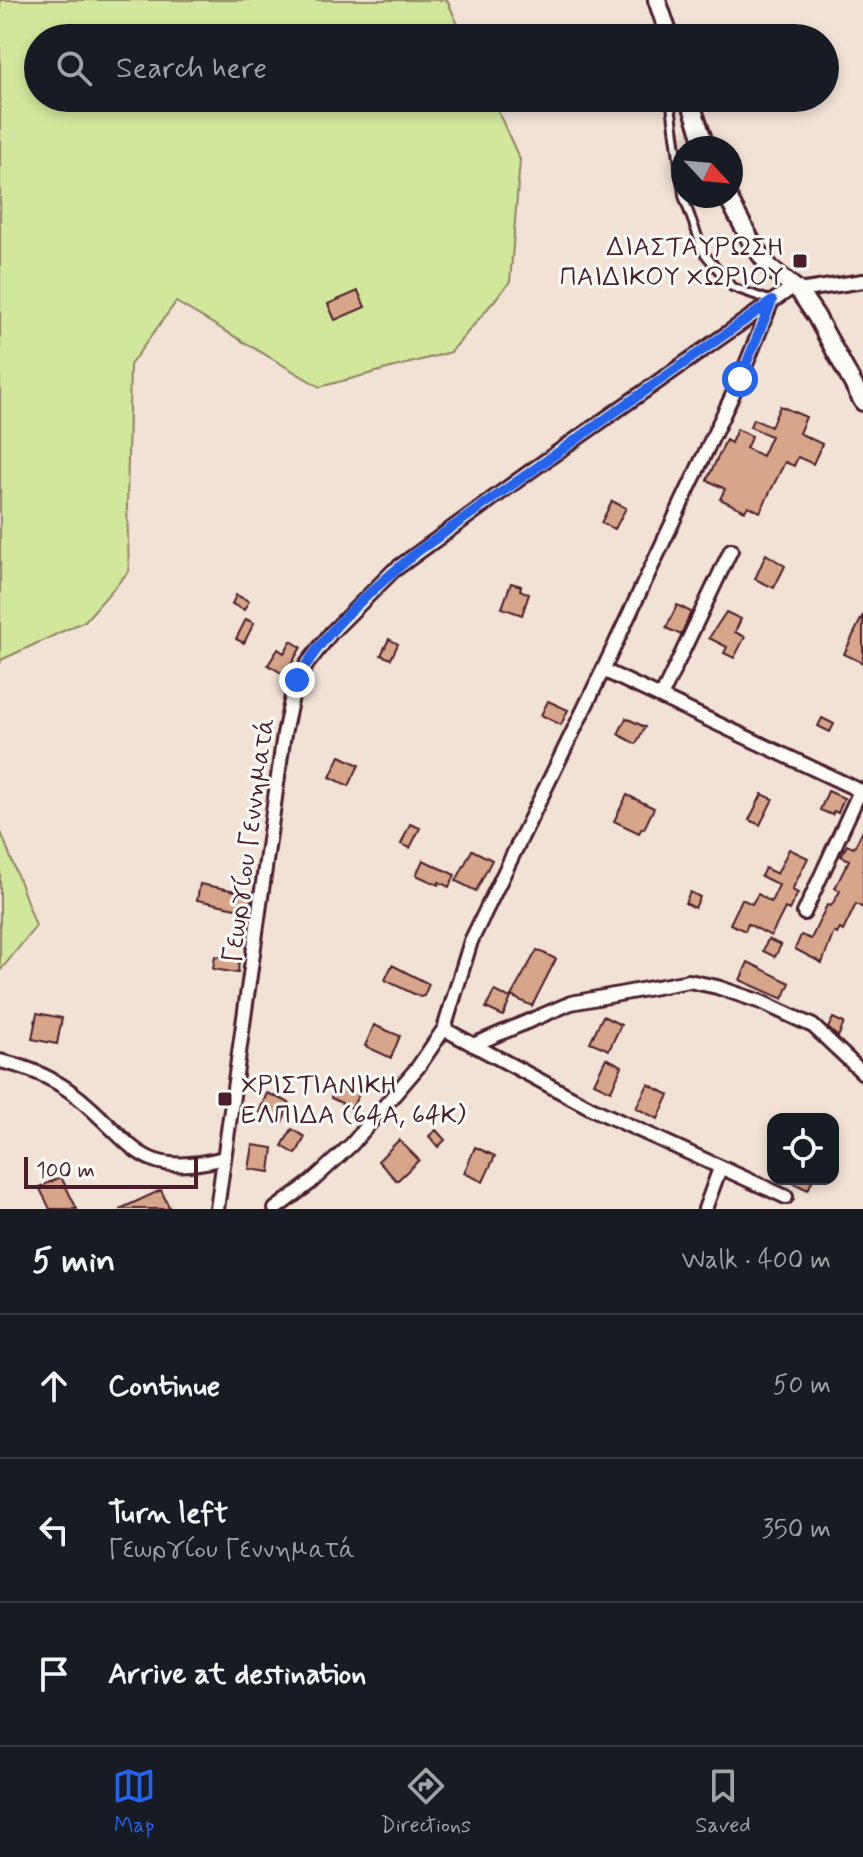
<!DOCTYPE html>
<html lang="en">
<head>
<meta charset="utf-8">
<style>
	:root { --surface:#171b24; --page:#242831; --text:#f1f3f6; --muted:#9ea1a6; --line:#363941; --accent:#2563eb }
	body { margin:0; font-family:Mynerve,sans-serif; background:var(--page); color:var(--text) }
	.controls { position:absolute; right:24px; bottom:24px; display:grid; overflow:hidden; border-radius:16px; box-shadow:0 4px 12px #0003 }
	.controls button { width:72px; height:72px; display:grid; place-items:center; padding:0; border:0; border-bottom:2px solid var(--line); background:var(--surface); color:var(--text); font:40px sans-serif }
	.compass { position:absolute; left:671px; top:136px; width:72px; height:72px; border-radius:50%; background:var(--surface); box-shadow:0 4px 12px #0003; rotate:116deg }
	.scale { position:absolute; left:24px; bottom:20px; width:174px; box-sizing:border-box; padding-left:8px; border:4px solid #4a1f2b; border-top:0; font-size:22px; line-height:28px; white-space:nowrap; color:#4a1f2b; -webkit-text-stroke:6px #fdfcf7; paint-order:stroke }
	.stop { position:absolute; width:24px; height:24px; margin:-18px; border:6px solid #2563eb; border-radius:50%; background:#fff }
	.stop.end { background:#2563eb; border-color:#fff; box-shadow:0 2px 8px #0008 }
	.list { margin:0; padding:0; list-style:none }
	h2 { display:flex; justify-content:space-between; align-items:center; height:104px; margin:0; padding:0 32px; font-size:34px }
	h2 small { font-size:26px; font-weight:400; color:var(--muted) }
	.list li { display:grid; grid-template-columns:52px 1fr auto; gap:24px; align-items:center; box-sizing:border-box; height:144px; padding:0 32px; border-top:2px solid var(--line) }
	.list b { display:block; font-size:30px; white-space:nowrap }
	.list p { margin:0; font-size:26px; white-space:nowrap; color:var(--muted) }
	.list em { font-size:26px; font-style:normal; color:var(--muted) }
	.icon { flex:none; width:44px; height:44px; fill:none; stroke:currentColor; stroke-width:2; stroke-linecap:round; stroke-linejoin:round }
	.map { position:relative; flex:none; width:863px; height:1209px; overflow:hidden }
	.search { position:absolute; background:var(--surface); box-shadow:0 4px 12px #0003; left:24px; right:24px; top:24px; height:88px; display:flex; align-items:center; gap:20px; box-sizing:border-box; padding:0 28px; border-radius:44px; color:var(--muted); font-size:30px }
	.sheet { height:536px; background:var(--surface) }
	nav { display:flex; justify-content:space-around; align-items:center; box-sizing:border-box; height:112px; border-top:2px solid var(--line); background:var(--surface); font-size:22px; color:var(--muted) }
	nav a { display:grid; justify-items:center; gap:4px }
	nav .on { color:var(--accent) }
	.map>svg:first-child { display:block }
</style>
</head>
<body>
<div class="map">
<svg width="863" height="1209" viewBox="0 0 863 1209">
	<rect width="100%" height="100%" fill="#f2e2d6"/>
	<filter id="ink" filterUnits="userSpaceOnUse"><feTurbulence type="fractalNoise" baseFrequency=".0125" numOctaves="2"/><feDisplacementMap in="SourceGraphic" scale="16" xChannelSelector="R" yChannelSelector="G"/><feConvolveMatrix kernelMatrix="1 2 1 2 8 2 1 2 1" color-interpolation-filters="sRGB"/></filter>
	<g filter="url(#ink)">
		<path fill="#d1e79b" stroke="#8e8363" stroke-width="2" d="M0 0H447L464 38H38V98H492L520 160 510 282 451 352 320 387 176 302 130 365 127 505 129 571 85 621 1 660 0 664Z
			M0 829 36 926 0 971Z"/>
		<path fill="#d7a58a" stroke="#4a1f2b" stroke-width="2" d="M358 291 365 307 335 320 328 304Z
			M780 406 806 417 799 433 822 444 813 464 798 457 794 466 785 462 760 512 748 506 745 511 720 499 725 489 707 480 726 440 731 443 737 429 752 436 746 448 762 456 771 436 750 427 753 419 771 427Z
			M612 501 626 508 615 529 601 523Z
			M766 554 785 566 774 588 755 579Z
			M511 583 521 586 520 590 529 594 522 615 502 608Z
			M236 595 249 601 244 610 232 604Z
			M677 605 691 612 681 635 666 628Z
			M726 612 741 619 735 632 745 637 734 658 724 653 727 647 709 638Z
			M863 615V663L844 654Z
			M246 619 254 623 244 643 236 639Z
			M389 639 398 644 391 659 381 655Z
			M291 641 301 647 285 675 268 665 278 649 284 653Z
			M548 701 568 710 561 725 541 715Z
			M626 718 645 727 636 744 618 734Z
			M822 718 834 724 830 732 818 726Z
			M340 756 359 765 349 786 330 777Z
			M828 791 844 798 838 813 834 811 832 815 820 810Z
			M762 794 773 799 760 825 749 820Z
			M627 795 654 808 644 829 642 828 639 833 614 821Z
			M410 824 420 828 410 848 401 844Z
			M863 830V908L856 904 843 931 840 929 837 934 834 932 822 963 795 949 801 935 811 939 827 905 831 906 840 891 835 888 849 860 841 856 847 845 854 848Z
			M789 849 808 858 792 890 798 893 789 910 785 908 771 936 748 924 745 931 730 924 742 899 752 904 758 894 771 902 779 885 761 876 765 868 777 874Z
			M472 850 492 860 476 891 456 881Z
			M423 860 455 875 449 887 439 882 438 885 416 875Z
			M200 884 252 894 250 911 197 900Z
			M690 892 700 897 695 908 685 903Z
			M768 939 781 945 775 957 763 951Z
			M537 950 556 959 532 1006 511 996Z
			M215 956 239 960 238 973 213 969Z
			M748 962 790 983 783 999 740 980Z
			M392 965 429 984 424 996 420 997 385 980Z
			M494 991 511 998 503 1016 486 1008Z
			M37 1013 62 1018 57 1044 32 1039Z
			M603 1016 621 1025 609 1050 590 1042Z
			M833 1018 844 1023 838 1037 828 1028Z
			M374 1025 400 1036 391 1058 365 1046Z
			M606 1058 622 1066 611 1091 594 1083Z
			M338 1082 360 1092 352 1108 331 1098Z
			M648 1084 669 1095 658 1119 636 1108Z
			M267 1093 290 1103 282 1122 259 1112Z
			M292 1129 305 1137 296 1154 282 1146Z
			M436 1130 445 1140 438 1147 429 1136Z
			M399 1140 419 1160 397 1181 378 1161Z
			M253 1145 273 1148 270 1172 249 1169Z
			M475 1147 495 1156 483 1182 464 1173Z
			M61 1177 77 1209H50L39 1187Z
			M785 1179H813L808 1190Z
			M161 1190 170 1209H120Z"/>
		<g fill="none" stroke-linecap="round" stroke-linejoin="round">
			<g stroke="#4a1f2b" stroke-width="12">
				<path id="lane" d="M670 98 683 194
					M683 196 704 253 732 287 772 301"/>
			</g>
			<g stroke="#4a1f2b" stroke-width="18">
				<path id="street" d="M799 291 863 281
					M603 670 863 792
					M661 697 731 550
					M804 913 860 791
					M444 1029 593 1109 786 1197
					M473 1045 571 1003 689 981 717 987 761 1002 813 1026 863 1073
					M0 1061C28 1067 57 1080 79 1098 135 1144 139 1180 224 1158
					M217 1209 284 734 294 687 307 664 331 633 393 571 532 470 793 287
					M275 1209 310 1183 352 1144 418 1067 444 1029 471 941 603 670 740 379 772 301
					M705 1209 720 1168"/>
			</g>
			<g stroke="#4a1f2b" stroke-width="22">
				<path id="secondary" d="M657 0 670 38
					M689 98 706 148
					M727 196 751 241 770 268 799 291 816 316 863 402"/>
			</g>
			<use href="#lane" stroke="#fdfcf7" stroke-width="6"/>
			<use href="#street" stroke="#fdfcf7" stroke-width="12"/>
			<use href="#secondary" stroke="#fdfcf7" stroke-width="16"/>
		</g>
	</g>
	<g fill="none" stroke-linecap="round" stroke-linejoin="round" filter="url(#ink)">
		<path stroke="#2563eb" stroke-width="10" d="M297 680C325 629 373 589 417 552L772 301 740 379"/>
	</g>
	<g fill="#4a1f2b" stroke="#fdfcf7" stroke-width="3">
		<rect x="792" y="253" width="16" height="16" rx="4"/>
		<rect x="217" y="1091" width="16" height="16" rx="4"/>
	</g>
	<g text-anchor="middle" stroke-width="6" stroke-linejoin="round" paint-order="stroke">
		<g font-size="26" fill="#4a1f2b" stroke="#fdfcf7" text-anchor="end">
			<text x="784" y="255">ΔΙΑΣΤΑΥΡΩΣΗ<tspan x="784" dy="30">ΠΑΙΔΙΚΟΥ ΧΩΡΙΟΥ</tspan></text>
			<text x="241" y="1093" text-anchor="start">ΧΡΙΣΤΙΑΝΙΚΗ<tspan x="241" dy="30">ΕΛΠΙΔΑ (64Α, 64Κ)</tspan></text>
		</g>
		<g font-size="26" fill="#4a1f2b" stroke="#fdfcf7">
			<text transform="translate(248 840) rotate(-82)" y="9">Γεωργίου Γεννηματά</text>
		</g>
	</g>
</svg>
<div class="controls">
<button><svg class="icon" aria-label="locate" viewBox="0 0 24 24"><circle cx="12" cy="12" r="6"/><path d="M12 2v4M12 18v4M2 12h4M18 12h4"/></svg></button>
</div>
<svg class="compass" viewBox="-18 -18 36 36"><path d="M0-13l5 13h-10z" fill="#e53935"/><path d="M0 13l5-13h-10z" fill="#9ea1a6"/></svg>
<div class="scale">100 m</div>
<div class="stop" style="left:740px;top:379px"></div>
<div class="stop end" style="left:297px;top:680px"></div>
<div class="search"><svg class="icon" aria-label="search" viewBox="0 0 24 24"><circle cx="10" cy="10" r="6"/><path d="M15 15l6 6"/></svg>Search here</div>
</div>
<section class="sheet">
<h2>5 min<small>Walk · 400 m</small></h2>
<ul class="list">
<li><svg class="icon" aria-label="ahead" viewBox="0 0 24 24"><path d="M12 20V5M6 11l6-6 6 6"/></svg><div><b>Continue</b></div><em>50 m</em></li>
<li><svg class="icon" aria-label="left" viewBox="0 0 24 24"><path d="M17 20v-9H6M10 6l-5 5 5 5"/></svg><div><b>Turn left</b><p>Γεωργίου Γεννηματά</p></div><em>350 m</em></li>
<li><svg class="icon" aria-label="arrive" viewBox="0 0 24 24"><path d="M6 21V4h12l-3 4 3 4H6"/></svg><div><b>Arrive at destination</b></div></li>
</ul>
</section>
<nav>
<a class="on"><svg class="icon" aria-label="map" viewBox="0 0 24 24"><path d="M3 6l6-2 6 2 6-2v14l-6 2-6-2-6 2zM9 4v14M15 6v14"/></svg>Map</a>
<a><svg class="icon" aria-label="directions" viewBox="0 0 24 24"><path d="M12 3l9 9-9 9-9-9zM9 14v-3h6M13 9l2 2-2 2"/></svg>Directions</a>
<a><svg class="icon" aria-label="saved" viewBox="0 0 24 24"><path d="M7 4h10v16l-5-4-5 4z"/></svg>Saved</a>
</nav>
</body>
</html>
